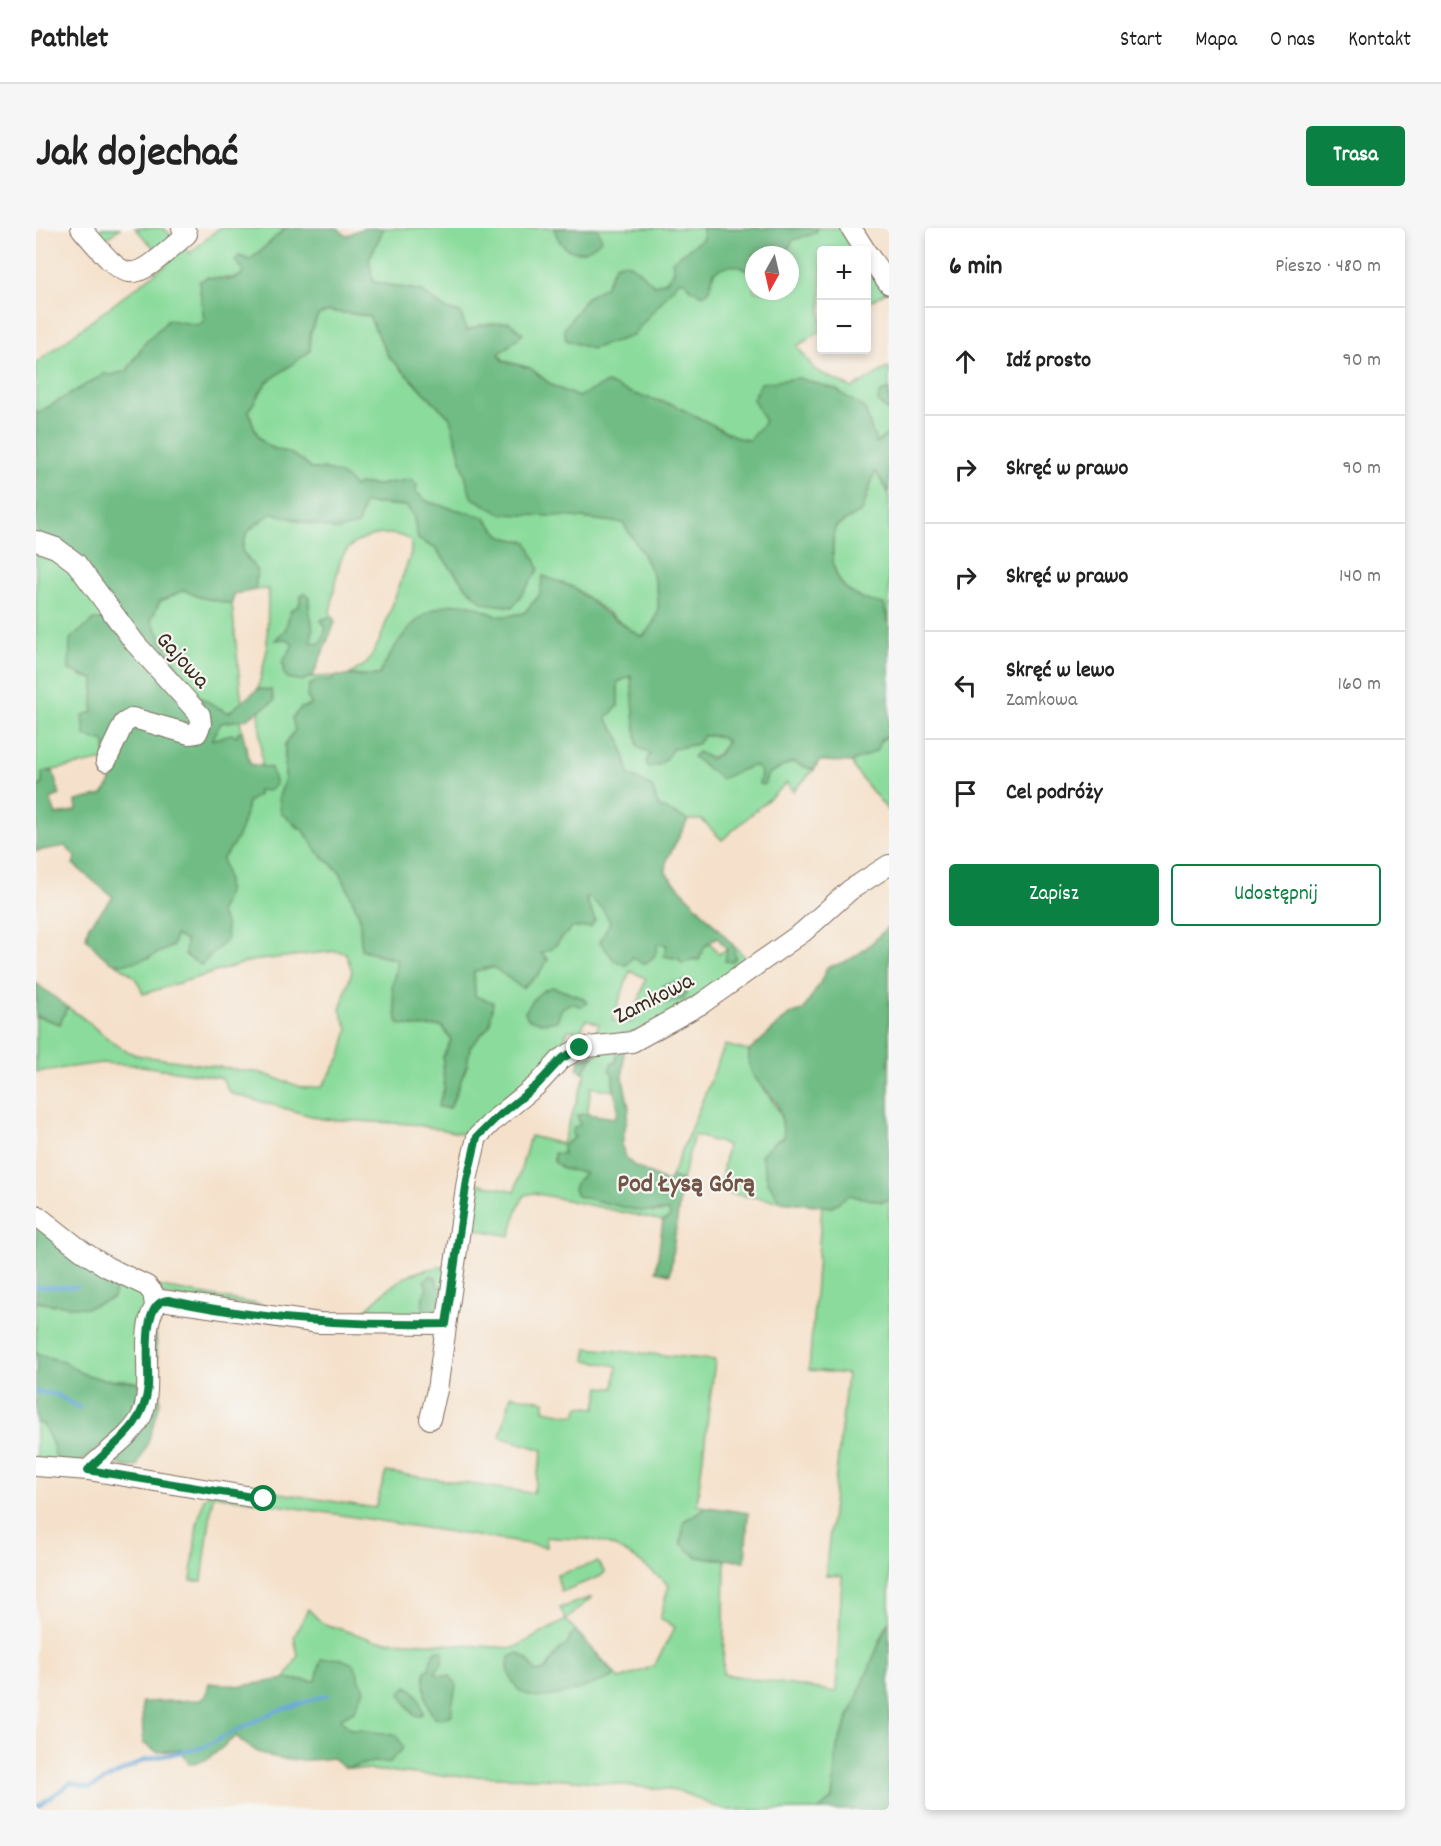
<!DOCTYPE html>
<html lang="pl">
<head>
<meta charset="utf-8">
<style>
	:root { --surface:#fff; --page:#f6f6f6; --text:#222; --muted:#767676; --line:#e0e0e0; --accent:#0b8043 }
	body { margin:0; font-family:Dekko,sans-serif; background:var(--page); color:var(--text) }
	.controls { position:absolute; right:18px; top:18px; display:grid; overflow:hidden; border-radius:6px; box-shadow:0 3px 9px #0003 }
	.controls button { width:54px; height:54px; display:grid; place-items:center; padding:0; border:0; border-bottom:2px solid var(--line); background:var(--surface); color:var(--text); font:30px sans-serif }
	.compass { position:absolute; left:709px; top:18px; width:54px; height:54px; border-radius:50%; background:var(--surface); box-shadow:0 3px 9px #0003; rotate:188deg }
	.stop { position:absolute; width:18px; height:18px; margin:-14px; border:4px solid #0b8043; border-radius:50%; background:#fff }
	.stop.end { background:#0b8043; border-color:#fff; box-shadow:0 2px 6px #0008 }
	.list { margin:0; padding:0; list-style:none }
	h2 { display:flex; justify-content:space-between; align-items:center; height:78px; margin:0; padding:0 24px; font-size:26px }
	h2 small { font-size:20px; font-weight:400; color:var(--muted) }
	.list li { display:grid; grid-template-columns:39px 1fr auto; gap:18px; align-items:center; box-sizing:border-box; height:108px; padding:0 24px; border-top:2px solid var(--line) }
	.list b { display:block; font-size:22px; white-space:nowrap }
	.list p { margin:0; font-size:20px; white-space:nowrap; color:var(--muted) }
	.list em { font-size:20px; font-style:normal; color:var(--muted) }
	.actions { display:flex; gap:12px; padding:18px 24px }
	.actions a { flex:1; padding:14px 0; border:2px solid var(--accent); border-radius:6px; text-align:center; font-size:21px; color:var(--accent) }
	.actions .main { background:var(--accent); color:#fff }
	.icon { flex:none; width:33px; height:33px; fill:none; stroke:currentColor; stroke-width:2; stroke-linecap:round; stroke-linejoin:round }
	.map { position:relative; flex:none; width:853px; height:1582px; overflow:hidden; border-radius:6px }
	header { display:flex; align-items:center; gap:36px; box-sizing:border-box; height:84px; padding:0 30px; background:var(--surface); border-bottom:2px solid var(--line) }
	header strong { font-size:28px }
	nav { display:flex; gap:33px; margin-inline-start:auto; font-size:21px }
	.intro { display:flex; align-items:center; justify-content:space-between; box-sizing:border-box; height:144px; padding:0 36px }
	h1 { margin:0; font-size:42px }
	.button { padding:15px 27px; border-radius:6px; background:var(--accent); color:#fff; font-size:21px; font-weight:700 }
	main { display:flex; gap:36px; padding:0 36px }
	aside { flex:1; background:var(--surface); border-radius:6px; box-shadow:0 3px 9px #0003 }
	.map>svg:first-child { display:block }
</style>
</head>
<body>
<header>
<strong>Pathlet</strong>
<nav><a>Start</a><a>Mapa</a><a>O nas</a><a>Kontakt</a></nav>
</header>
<div class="intro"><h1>Jak dojechać</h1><a class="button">Trasa</a></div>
<main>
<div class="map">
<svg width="853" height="1582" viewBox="0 0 853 1582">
	<rect width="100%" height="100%" fill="#f6f6f2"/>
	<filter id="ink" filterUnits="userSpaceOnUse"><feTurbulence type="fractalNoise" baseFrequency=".0167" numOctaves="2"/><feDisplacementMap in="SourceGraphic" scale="12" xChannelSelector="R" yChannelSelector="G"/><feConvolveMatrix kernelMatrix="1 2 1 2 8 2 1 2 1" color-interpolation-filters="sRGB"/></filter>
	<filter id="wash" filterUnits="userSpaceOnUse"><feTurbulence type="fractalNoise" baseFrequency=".008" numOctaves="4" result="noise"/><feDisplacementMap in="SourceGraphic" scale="24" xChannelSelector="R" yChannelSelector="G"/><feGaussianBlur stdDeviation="1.35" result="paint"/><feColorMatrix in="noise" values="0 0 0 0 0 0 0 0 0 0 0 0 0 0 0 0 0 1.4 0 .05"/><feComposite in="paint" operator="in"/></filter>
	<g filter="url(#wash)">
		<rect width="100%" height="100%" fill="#f5e1cb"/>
		<path fill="#8bdc9c" stroke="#63835d" stroke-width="1.5" fill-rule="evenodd" d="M66 0H84L62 17 55 9Z
			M99 0H127L154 25 183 0H250L214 32 205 48C190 53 177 47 163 54L168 92 163 97 108 116 91 143 76 147 0 186V135L132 35Z
			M348 0H806L823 22H786L785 103 761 118 779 142 816 160 853 139V205L840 215 717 171 729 194 713 212 702 210 638 177 598 166 571 156 542 169 517 158 494 140 468 133 445 97 430 103 425 85 409 81 385 63 337 54 333 32ZM718 27H754V63H718Z
			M830 32 853 62 831 76H830Z
			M293 83 333 88 352 128 414 190 537 289 587 295C608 327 644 377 605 409L537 359 503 368 488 385 464 389 438 378 369 405 343 447H313L331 435 343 414 375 325V313C357 299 317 307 306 329 299 345 298 367 294 384L296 388 285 392 290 400 285 416 275 414C280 394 271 387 273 370L265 368 263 378 255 382C253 396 245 406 257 417L247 443 251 450 300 448 295 453 283 452 277 477 249 517V551L243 569 258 597 268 603 282 624 304 644 324 689 325 721 342 728 362 732C354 751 358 776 362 795L406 798 415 812 407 829 408 861 402 879 414 880 431 837 434 819 454 797 439 768 438 743 512 731 505 725 535 699 543 700 559 692 550 670 552 669 566 680 597 729 622 715 631 717 637 730 663 732 668 719 674 715 683 726 691 721 697 723 696 716 713 733 611 802 550 812 551 806 558 808 563 796 550 791 545 803 532 802 528 811 531 823 439 908 376 896 286 891 194 865 186 850 99 837 65 835 0 844V788L24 796 31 779C56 794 73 817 100 827L225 845 268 860 286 859 305 828 312 801 304 782 316 743 310 725 300 723 215 733 107 766C102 750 94 744 80 736L113 730 139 707 150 713 190 697 183 684C194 666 193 651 186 631 202 614 208 597 212 574L222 567V562L235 540 226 539 223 483 238 473 235 462 222 461 231 422 232 361 219 362 221 343 206 323 211 302 236 284 274 297 327 275 370 278 377 286 382 311 400 321 430 359 491 314 466 309 448 289 392 274 380 264 356 254 344 257 323 256 318 259 288 241H275C246 208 226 239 213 182L230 155 274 123V106L282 87ZM594 743 610 750 596 794 576 793Z
			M839 243 853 265V399L848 376C801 369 791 343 799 299L826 283Z
			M0 316 16 321 88 405 78 403 67 392 45 448 58 451 57 484 69 514V532L7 544 6 557 0 559Z
			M148 362 163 369 196 376 206 476 192 485 165 470 145 445 115 392 124 373Z
			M595 447 602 519 614 525 621 538 629 532 636 521 661 516 667 508C677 507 683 507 691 513 682 530 675 531 657 529L722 539 725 545 732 546 756 534 778 542 757 563 751 555 686 612 666 592H652L622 578 616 559 593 547 584 511 570 490 582 478V454Z
			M204 492 206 503 202 504 201 509 176 512 185 495Z
			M853 508V584L819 542 816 534C836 526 837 514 853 508Z
			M689 817 713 823C709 858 753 873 748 910 746 924 737 940 732 954L744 973 683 964 691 917 658 907 646 952 635 949Z
			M588 818C577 830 575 846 578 863L555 859 551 886 541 887 544 897 539 909 529 916 527 941 550 944 617 985 633 983 635 989 627 993 498 965 489 967 482 979 474 1008 431 1000 439 955 479 963 494 908 526 916 550 845 547 844 559 826Z
			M812 967 847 974 853 971V1392L801 1518 796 1571 783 1582H688L643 1563 530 1551 393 1547 310 1540 337 1534H354L361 1507 314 1501 303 1491 280 1453 249 1451 262 1428 258 1409 272 1381 286 1395 338 1412 478 1420 530 1392 524 1380 556 1369 530 1392 584 1451 618 1438 639 1399 624 1390 633 1357C609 1338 588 1318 557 1312 542 1310 525 1311 510 1309L511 1319 177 1267 166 1353H155L161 1297 168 1270 186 1256 339 1280 350 1244 497 1265 507 1222 464 1209 475 1167 509 1173 508 1182 540 1188 543 1178 560 1180 564 1159 578 1160 581 1138 549 1132 551 1120 679 1132 661 1277 671 1279 648 1293 645 1315 661 1329 689 1332 687 1446 800 1464 806 1348 790 1347V1340L811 1146 773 1142 786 977 796 979Z
			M416 1038 413 1062 403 1059 399 1055 391 1059 386 1071 403 1092H337L125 1067 120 1058 249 1081 322 1089C355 1058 368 1040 416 1038Z
			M84 1047 112 1063 110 1158 89 1152 65 1151 45 1145 30 1135 0 1125V1074L17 1077Z
			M0 1195 7 1196 17 1217 21 1235 0 1234Z
			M561 1334 569 1344 565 1348 525 1364 521 1347Z"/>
		<path fill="#70bc84" stroke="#567351" stroke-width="1.5" d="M250 0H302L310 8 327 0H348L333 31 337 54 385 63 409 81 425 85 430 103 445 97 473 94 487 106 463 126 467 133 494 140 517 158 542 169 571 155 598 166 638 177 702 210 713 212 729 194 717 171 725 155 763 150 799 161 829 181 840 215 853 205V265L839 243 826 283 799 299C791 344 800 369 848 376L853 399V508L845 511 840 523 816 534 783 533 778 542 756 534 732 546 728 557 723 556 725 545 722 539 715 538 685 551 657 529 662 524 675 531 684 525 691 513C683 507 677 507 667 508L661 516 636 521C630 532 625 538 612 539L610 534 614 525 602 519 600 509 595 448 582 454V478L570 490 584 511 593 547 616 559 622 578 652 592 631 631 630 645 696 716 700 730 696 734 689 733 691 721 681 709 668 719 663 732 657 731 646 736 643 731 628 728 631 717 622 715C620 727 618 732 606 736L597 729 590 737 579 733 564 714 574 694 566 680 552 669 550 671 559 692 555 699 535 700 516 721 505 725 512 732 501 748 486 760 457 739 438 743 439 768 457 774 454 797 434 819 431 837 414 880 402 879 408 861 407 829 415 812 406 798 381 799 362 796 356 760 362 732 325 721 324 689 304 644 282 624 268 603 245 585 243 569 249 551V516L259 502 256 490 265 480 276 477 271 469 273 457 283 452 295 453 300 448 343 447C362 409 390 366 439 378 447 381 456 388 465 388 472 389 481 386 488 385L503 368 507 348 537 359 569 385 606 409C644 377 608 327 587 295L537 289 465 286 435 269 414 190 352 128 333 88 293 83 282 87 274 106V123L230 155 213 182C226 239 246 208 275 241 293 241 308 244 318 259L323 256 344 257 374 251 381 256 380 264 392 274 448 289 466 309 491 314 503 341 477 379 447 375 430 359 400 321 382 311 377 286 370 278 328 275 322 297 301 302 236 285C218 299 209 299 206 323L221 343 219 362 198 366 196 376 163 369 148 362 124 373 115 392 146 446 165 470 192 485 222 461 235 462 238 473 210 491 185 495 176 512 195 506 201 508 202 504 206 503 214 536 235 540 240 557 232 563 222 562V567L212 574C208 597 202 614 186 631 193 651 194 666 183 684L190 697 191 711 165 737 149 727 150 713 139 707 137 718C123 725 95 739 79 735 67 731 58 719 50 710L52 699 77 669 37 636 40 629 29 618 0 623V559L6 557V544L17 543 24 567 14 571 20 587 41 582 40 573 66 567 74 556 77 544 71 534 69 514 49 508 47 487 57 484 58 451 33 442 34 411 58 392H67L78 403 88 405 86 393 0 310V186L68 146 76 147 91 143 108 116 132 92 163 97 168 92 163 54 171 49 193 52 205 48 207 41 199 33 203 28 214 32Z
			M518 0H561L566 11C547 31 526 28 518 0Z
			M667 0H782L779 5 757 12 749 27H718V44C701 38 695 33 678 44L673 63 667 67 654 61 649 53H643L596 108 555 121 530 112 528 101 551 69 569 59 579 37C598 29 604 48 619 57L630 53 638 43 636 33 667 10Z
			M853 162V182L852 183 843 175 842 170 845 164Z
			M269 365 273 370C271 387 280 394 275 414L285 416 290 400 285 392 296 388 299 394 277 448 266 453 251 450 247 443 249 439 246 435 257 417 251 411 239 412 249 402 255 382 263 378 265 368Z
			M853 697V971L847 974 812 967 796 979 744 973 732 954 725 927 738 914 748 909C746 899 746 884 741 876 728 855 710 852 713 823L753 787 767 783C775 768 787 754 791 739 818 735 836 716 853 697Z
			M655 752 656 759 652 760 648 771 630 775 627 770V757Z
			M0 755 31 779 24 796 0 788Z
			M517 759 547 770 551 775 546 779 535 775 526 780 521 793 508 795 492 791 489 784C497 772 502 762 517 759Z
			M588 821 587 851 593 880 586 916 588 927 597 937 632 955 635 949 646 952 634 1046 620 1043 627 993 634 989 633 983H603L541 968 538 961 541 953 549 945 527 941 518 934V925L527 926V918L539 909 536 907 538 899 544 897 541 887 551 886 579 890 582 882 576 845 573 842 576 835H580L582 822Z
			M559 826 547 844 541 841 544 831Z
			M0 992 84 1047 77 1070 51 1080 0 1074Z
			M396 1047 400 1050 402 1059 410 1058 403 1089H391C384 1077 386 1071 391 1059L388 1053Z
			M120 1104 124 1175 112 1214 101 1238 91 1240 78 1234 79 1222 95 1206Z
			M0 1125 30 1135 45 1145 65 1151 101 1154 107 1168 101 1188 44 1235H21L17 1217 7 1196 0 1195Z
			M671 1279 712 1285 709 1333 661 1329 645 1315 648 1293Z
			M853 1392V1582H783L796 1571 801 1518Z
			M540 1403 580 1448C557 1456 495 1485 479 1457 473 1447 471 1442 473 1430L482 1425 492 1432 500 1444 509 1442 523 1422 532 1416 534 1408Z
			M401 1422 407 1423 406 1436 399 1443 402 1447 414 1448 420 1455C420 1467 414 1476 416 1487L406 1491 398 1490C389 1476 387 1459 389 1443L393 1441 395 1430Z
			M303 1430 318 1436 328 1462 318 1483 304 1491 314 1501 361 1507 367 1520 354 1534H337L310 1540 296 1530C261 1534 227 1535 200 1508L172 1531 153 1536 145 1522 121 1524 107 1515 106 1474 164 1472 170 1467 173 1455 205 1458 249 1451 280 1453 285 1431Z
			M371 1458C383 1464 384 1473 387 1485L384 1488 378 1487 364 1466Z"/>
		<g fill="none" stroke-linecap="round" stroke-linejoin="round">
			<path stroke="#60a5d5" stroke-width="4" d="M0 1059H41
				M0 1164 19 1166 44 1180
				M0 1579 35 1555 54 1560 108 1532 165 1520 238 1484 291 1467"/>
		</g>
	</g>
	<g filter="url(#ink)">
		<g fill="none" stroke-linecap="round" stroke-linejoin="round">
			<g stroke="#7c6a5b" stroke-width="22">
				<path id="minor" d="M45 0C95 59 93 57 151 6L146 0
					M815 0 829 22
					M830 24 853 56
					M0 313 20 320 40 335 99 415 164 487 165 496 161 505 153 506 97 490 88 495 70 533
					M0 987 46 1023 71 1039 111 1058 117 1065 119 1077
					M394 1191 401 1162 431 952 441 909 458 892 501 857 525 831 544 820 596 814 665 776 767 704 814 662 853 637
					M0 1238 52 1242 228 1271
					M52 1242C68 1225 94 1210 105 1189 121 1158 98 1095 125 1072L283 1095 410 1096"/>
			</g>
			<use href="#minor" stroke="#fff" stroke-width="20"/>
		</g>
	</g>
	<g fill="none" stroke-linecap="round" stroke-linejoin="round" filter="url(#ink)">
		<path stroke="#0b8043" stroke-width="8" d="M228 1271 52 1242C78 1215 108 1199 112 1159 114 1139 103 1074 132 1072 224 1092 316 1098 410 1096L431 952 441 909 458 892 501 857 525 831 544 820"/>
	</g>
	<g text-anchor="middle" stroke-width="4.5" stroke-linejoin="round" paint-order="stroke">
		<g font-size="24" fill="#3b2a1e" stroke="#f6f6f2">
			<text transform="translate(148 431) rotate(48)" y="8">Gajowa</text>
			<text transform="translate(617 769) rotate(-27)" y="8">Zamkowa</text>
		</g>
		<g font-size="26" font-weight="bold" fill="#715445" stroke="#f6f6f2">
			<text x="650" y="963">Pod Łysą Górą</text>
		</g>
	</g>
</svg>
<div class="controls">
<button>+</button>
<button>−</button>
</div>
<svg class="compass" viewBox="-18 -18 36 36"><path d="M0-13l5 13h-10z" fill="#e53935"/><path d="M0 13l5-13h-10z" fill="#767676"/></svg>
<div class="stop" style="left:228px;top:1271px"></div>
<div class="stop end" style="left:544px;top:820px"></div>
</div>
<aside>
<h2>6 min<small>Pieszo · 480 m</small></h2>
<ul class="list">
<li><svg class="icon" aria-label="ahead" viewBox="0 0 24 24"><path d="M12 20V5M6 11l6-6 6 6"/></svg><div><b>Idź prosto</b></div><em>90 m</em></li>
<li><svg class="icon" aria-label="right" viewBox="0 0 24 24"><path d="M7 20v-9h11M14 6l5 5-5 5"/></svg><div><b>Skręć w prawo</b></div><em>90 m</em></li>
<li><svg class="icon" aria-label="right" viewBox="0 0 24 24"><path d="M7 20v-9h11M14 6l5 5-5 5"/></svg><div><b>Skręć w prawo</b></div><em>140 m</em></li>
<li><svg class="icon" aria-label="left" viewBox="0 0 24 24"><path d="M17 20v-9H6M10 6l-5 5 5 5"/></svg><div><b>Skręć w lewo</b><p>Zamkowa</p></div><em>160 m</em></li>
<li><svg class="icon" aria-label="arrive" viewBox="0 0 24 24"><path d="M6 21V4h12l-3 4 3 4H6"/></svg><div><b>Cel podróży</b></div></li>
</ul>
<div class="actions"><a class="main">Zapisz</a><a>Udostępnij</a></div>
</aside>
</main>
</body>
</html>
